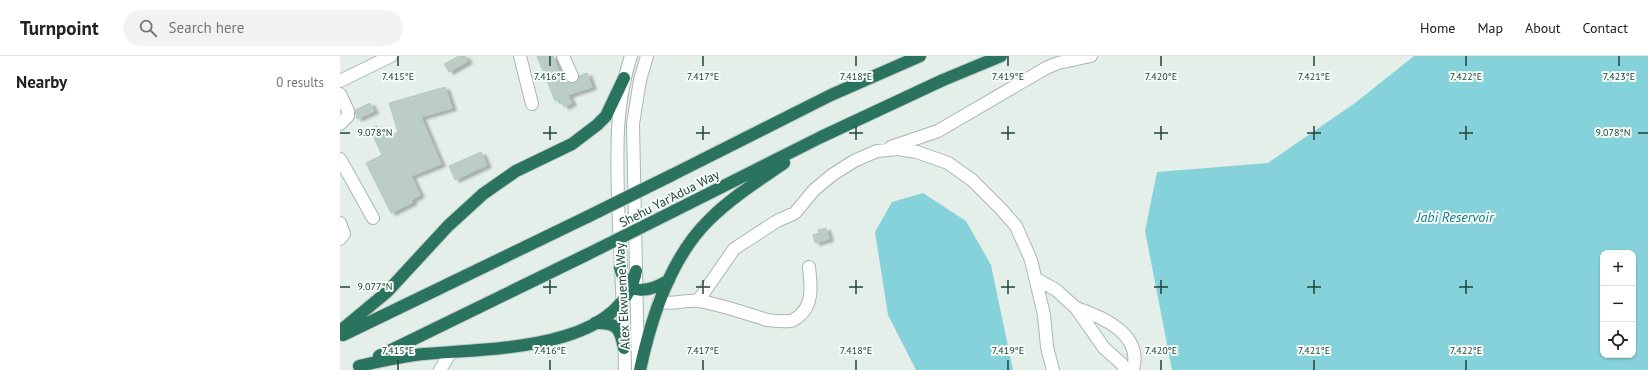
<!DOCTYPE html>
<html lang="en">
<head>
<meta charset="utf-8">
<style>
	:root { --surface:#fff; --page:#f2f2f2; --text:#222; --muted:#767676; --line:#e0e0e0 }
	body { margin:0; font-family:"PT Sans",sans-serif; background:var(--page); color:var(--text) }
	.controls { position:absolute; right:12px; bottom:12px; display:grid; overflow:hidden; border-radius:8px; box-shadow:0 1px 3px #0004 }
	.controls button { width:36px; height:36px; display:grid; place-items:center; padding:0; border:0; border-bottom:1px solid var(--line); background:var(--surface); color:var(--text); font:20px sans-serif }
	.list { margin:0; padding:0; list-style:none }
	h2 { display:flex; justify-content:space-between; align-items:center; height:52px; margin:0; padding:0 16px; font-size:17px }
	h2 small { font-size:13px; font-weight:400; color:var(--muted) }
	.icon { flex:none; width:22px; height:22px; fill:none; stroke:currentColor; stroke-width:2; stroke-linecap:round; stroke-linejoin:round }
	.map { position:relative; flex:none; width:1308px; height:314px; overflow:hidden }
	header { display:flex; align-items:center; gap:24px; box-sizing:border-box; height:56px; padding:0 20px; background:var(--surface); border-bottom:1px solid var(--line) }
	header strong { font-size:19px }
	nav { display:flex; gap:22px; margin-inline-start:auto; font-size:14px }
	.search { width:280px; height:36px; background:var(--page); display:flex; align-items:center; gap:10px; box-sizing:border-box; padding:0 14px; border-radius:22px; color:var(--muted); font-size:15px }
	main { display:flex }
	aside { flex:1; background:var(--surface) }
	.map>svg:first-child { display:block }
</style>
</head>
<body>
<header>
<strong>Turnpoint</strong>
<div class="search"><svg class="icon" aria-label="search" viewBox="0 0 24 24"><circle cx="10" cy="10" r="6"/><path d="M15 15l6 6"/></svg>Search here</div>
<nav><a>Home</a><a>Map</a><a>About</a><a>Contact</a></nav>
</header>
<main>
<aside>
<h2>Nearby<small>0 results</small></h2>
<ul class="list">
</ul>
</aside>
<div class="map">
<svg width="1308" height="314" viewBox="0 0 1308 314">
	<defs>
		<filter id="shadow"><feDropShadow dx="4.5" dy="2.5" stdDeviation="1" flood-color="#0004"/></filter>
	</defs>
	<rect width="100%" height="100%" fill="#e4efe9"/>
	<path fill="#86d2da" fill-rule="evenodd" d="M1074 0H1308V314H832L805 175 817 116 928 107 1015 47ZM1263 197H1293V299H1263Z
		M583 137 626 165 651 209 673 314H576L548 259 535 176 552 146Z"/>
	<path fill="#bbcdc5" stroke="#b5cac0" filter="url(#shadow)" d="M119 0H125L128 5 109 16 104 8Z
		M197 0H213L223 26 227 25 231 27H235L238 24 239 20 247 17 252 31 228 39 232 47 224 51 220 43 215 45Z
		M105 31 112 52 81 61 101 108 71 120 80 139 71 144 73 146 51 157 26 107 42 99 30 73 37 70 44 83 58 76 49 47Z
		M30 47 34 55 17 63 15 54Z
		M141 96 147 109 115 124 109 110Z
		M486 172 489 183 475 187 473 179 479 177 478 174Z"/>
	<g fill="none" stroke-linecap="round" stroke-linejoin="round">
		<g stroke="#a6b8b0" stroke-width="14">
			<path id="minor" d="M180 0 192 48
				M223 0 232 20
				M0 25 51 0
				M0 38 8 55V60L0 68
				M551 91 598 75 706 12 718 7 751 0
				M0 103 33 162
				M0 167 4 178 0 183
				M695 222 716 234 736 252 764 292 782 308 785 314
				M319 245C330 250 346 243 359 245 382 249 405 257 427 264 435 265 442 266 450 265 453 265 455 263 458 261 474 249 471 229 469 211
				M358 245 394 193 437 165 455 157 474 134 492 119 514 105 537 95 558 93 577 96 608 107 632 124 661 153 676 170 691 204 704 259 707 291 713 314
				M736 252C763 261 803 278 793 314
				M298 313 293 68 300 24 307 0
				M100 314 111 296
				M285 314C284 257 280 201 278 144 277 93 275 49 291 0"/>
		</g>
		<g stroke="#c1cac7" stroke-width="14">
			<path id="highway" d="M332 119 491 39 580 0
				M334 155 481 81 603 24 661 0
				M280 211C286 241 308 237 329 224
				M255 267C277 266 280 272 284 292
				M0 275 47 236 108 170 143 138 176 115 232 88 257 69 266 60 284 22
				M3 279 247 161
				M39 300 248 198
				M19 310C41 305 62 300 84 298 147 292 281 296 296 215
				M300 314C311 262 330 202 369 164 391 142 418 125 444 107"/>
		</g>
		<use href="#minor" stroke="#fff" stroke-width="12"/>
		<use href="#highway" stroke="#29735f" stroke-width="12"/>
		<g stroke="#c1cac7" stroke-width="14" stroke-linecap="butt">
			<path id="highway-bridge" d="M247 161 332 119
				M248 198 334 155"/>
		</g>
		<use href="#highway-bridge" stroke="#29735f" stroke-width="12"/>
	</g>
	<path fill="none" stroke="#214338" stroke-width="1.5" d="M58 0V10M210 0V10M363 0V10M516 0V10M668 0V10M821 0V10M974 0V10M1126 0V10M1279 0V10M210 70V84M363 70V84M516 70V84M668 70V84M821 70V84M974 70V84M1126 70V84M0 77H10M203 77H217M356 77H370M509 77H523M661 77H675M814 77H828M967 77H981M1119 77H1133M1298 77H1308M210 224V238M363 224V238M516 224V238M668 224V238M821 224V238M974 224V238M1126 224V238M0 231H10M203 231H217M356 231H370M509 231H523M661 231H675M814 231H828M967 231H981M1119 231H1133M58 304V314M210 304V314M363 304V314M516 304V314M668 304V314M821 304V314M974 304V314M1126 304V314"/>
	<g text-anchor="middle" stroke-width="4" stroke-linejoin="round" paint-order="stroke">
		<g font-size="13" fill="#214338" stroke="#f5fbf7">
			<text transform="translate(329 142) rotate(-27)" y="5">Shehu Yar'Adua Way</text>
			<text transform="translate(282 240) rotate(-93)" y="5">Alex Ekwueme Way</text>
		</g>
		<g font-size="14" font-style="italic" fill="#137b87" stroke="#f5fbf7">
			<text x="1115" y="166">Jabi Reservoir</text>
		</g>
	</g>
	<g font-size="10" text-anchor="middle" fill="#214338" stroke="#f5fbf7" stroke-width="4" stroke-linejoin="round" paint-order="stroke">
		<text x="58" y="24">7.415°E</text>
		<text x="210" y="24">7.416°E</text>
		<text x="363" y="24">7.417°E</text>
		<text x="516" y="24">7.418°E</text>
		<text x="668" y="24">7.419°E</text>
		<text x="821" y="24">7.420°E</text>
		<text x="974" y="24">7.421°E</text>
		<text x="1126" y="24">7.422°E</text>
		<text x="1279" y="24">7.423°E</text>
		<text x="35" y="80">9.078°N</text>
		<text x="1273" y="80">9.078°N</text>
		<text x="35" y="234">9.077°N</text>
		<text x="58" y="298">7.415°E</text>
		<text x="210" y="298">7.416°E</text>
		<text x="363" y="298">7.417°E</text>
		<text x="516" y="298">7.418°E</text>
		<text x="668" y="298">7.419°E</text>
		<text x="821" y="298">7.420°E</text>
		<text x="974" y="298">7.421°E</text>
		<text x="1126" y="298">7.422°E</text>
	</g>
</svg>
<div class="controls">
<button>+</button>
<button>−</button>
<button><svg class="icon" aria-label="locate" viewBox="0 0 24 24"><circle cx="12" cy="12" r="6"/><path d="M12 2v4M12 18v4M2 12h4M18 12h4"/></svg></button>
</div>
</div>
</main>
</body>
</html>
